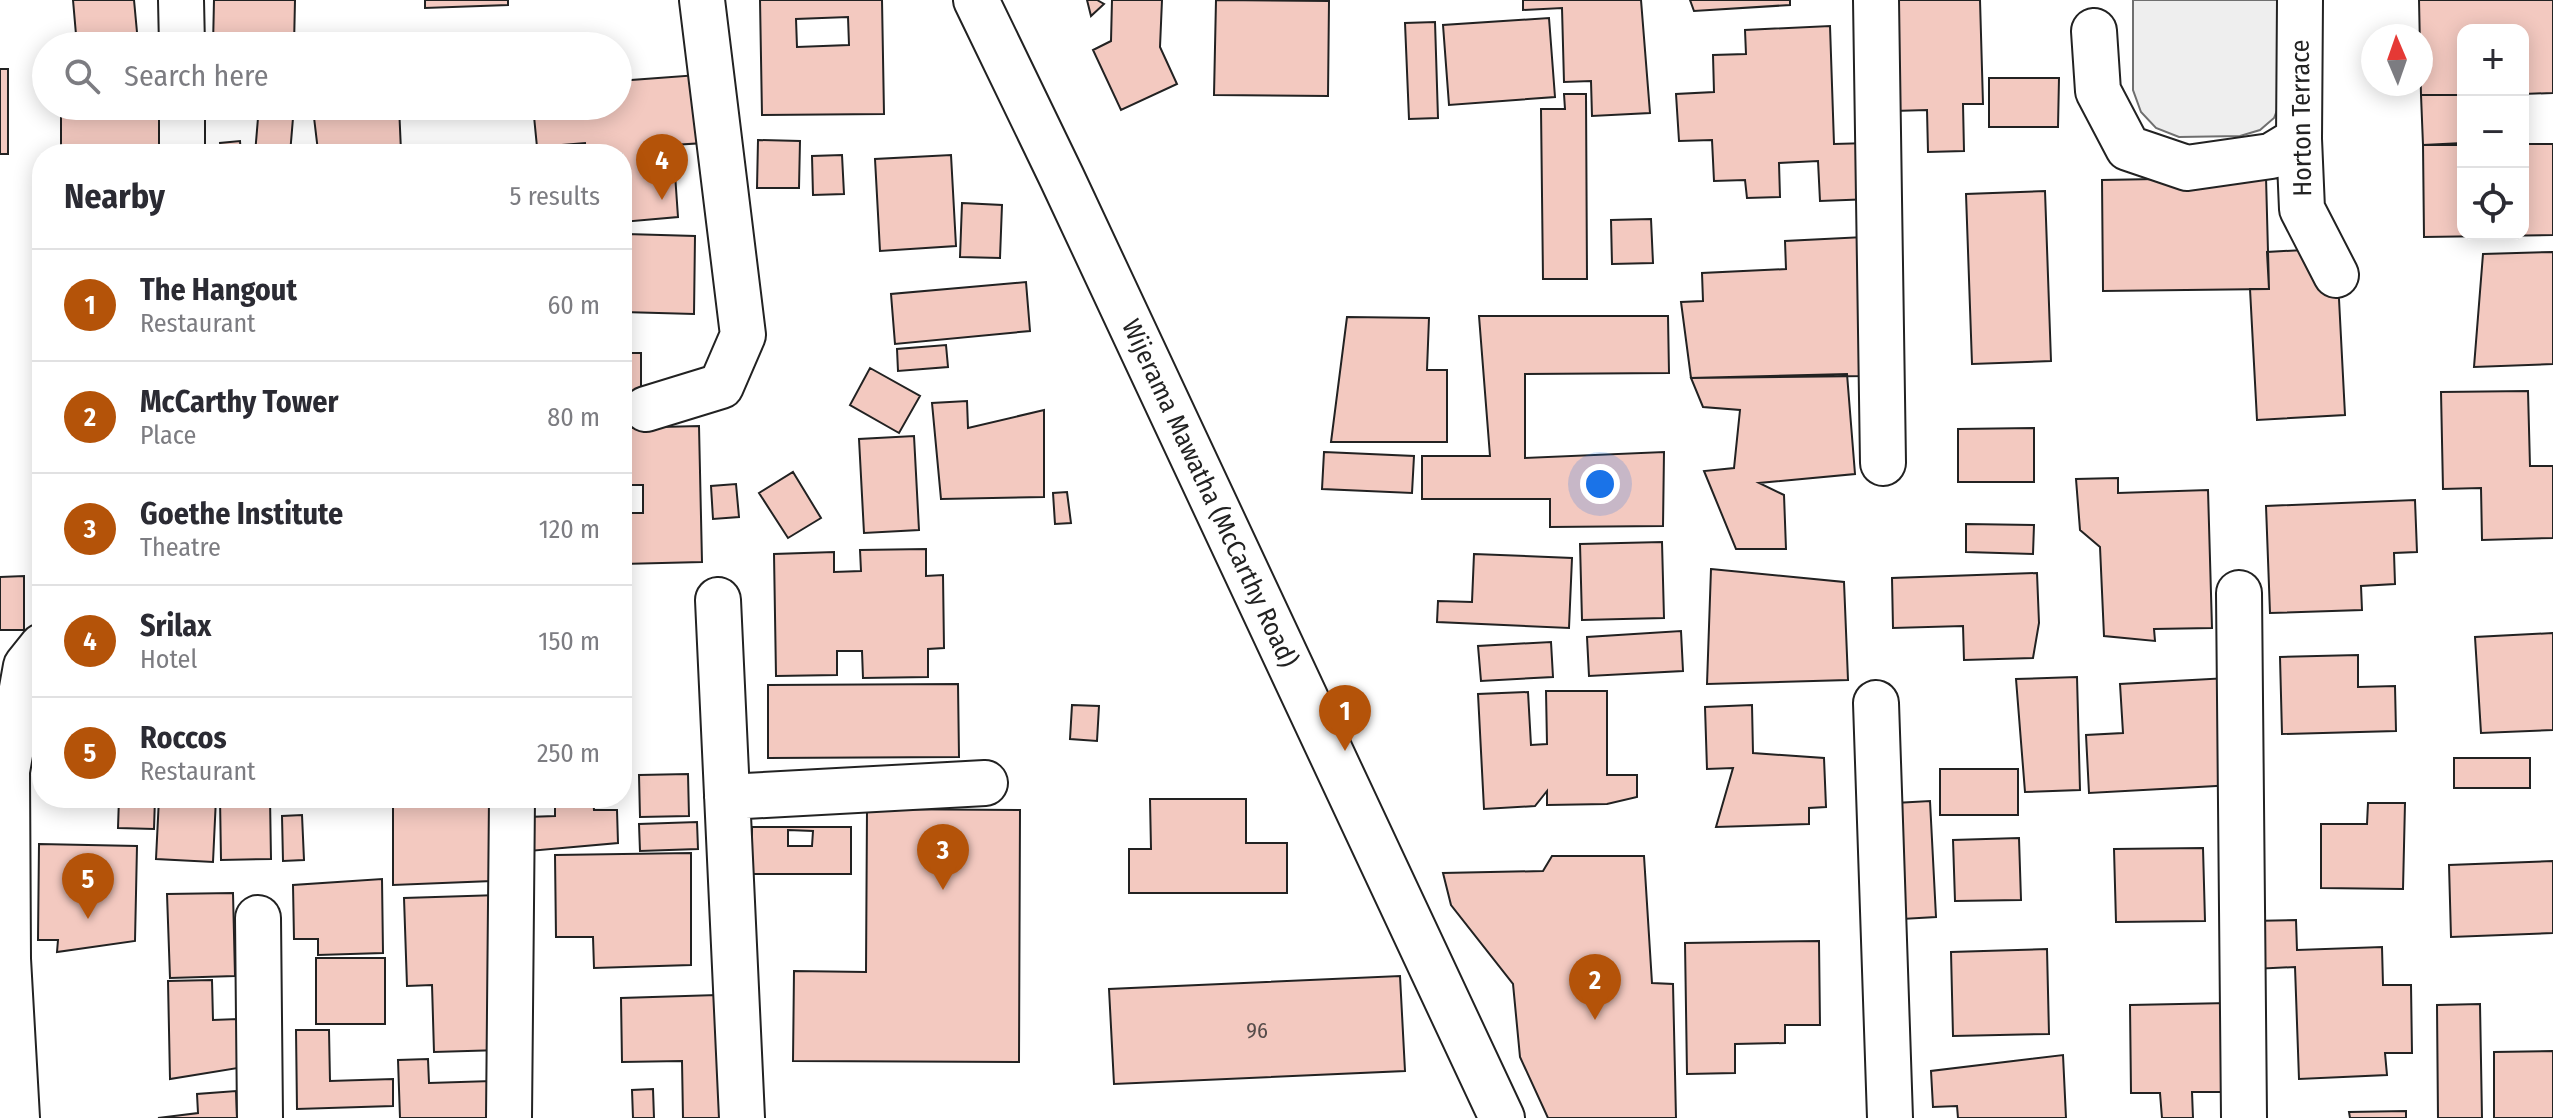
<!DOCTYPE html>
<html lang="en">
<head>
<meta charset="utf-8">
<style>
	:root { --surface:#fff; --page:#f7f7f7; --text:#2b2b33; --muted:#7c7c81; --line:#e1e1e2; --accent:#b45309 }
	body { margin:0; font-family:"Fira Sans Condensed",sans-serif; background:var(--page); color:var(--text) }
	.controls { position:absolute; right:24px; top:24px; display:grid; overflow:hidden; border-radius:16px; box-shadow:0 4px 20px #0003 }
	.controls button { width:72px; height:72px; display:grid; place-items:center; padding:0; border:0; border-bottom:2px solid var(--line); background:var(--surface); color:var(--text); font:40px sans-serif }
	.compass { position:absolute; left:2361px; top:24px; width:72px; height:72px; border-radius:50%; background:var(--surface); box-shadow:0 4px 20px #0003; rotate:358deg }
	.you { position:absolute; left:1600px; top:484px; width:28px; height:28px; margin:-20px; border:6px solid #fff; border-radius:50%; background:#1a73e8; box-shadow:0 0 0 12px #1a73e833 }
	.badge { display:grid; place-items:center; width:52px; height:52px; border-radius:50%; background:var(--accent); color:#fff; font-size:26px; font-weight:700 }
	.pin { position:absolute; translate:-50% -66px; filter:drop-shadow(0 2px 4px #0008) }
	.pin::after { content:''; position:absolute; top:42px; width:28px; height:24px; background:inherit; clip-path:polygon(0 0,100% 0,50% 100%) }
	.list { margin:0; padding:0; list-style:none }
	h2 { display:flex; justify-content:space-between; align-items:center; height:104px; margin:0; padding:0 32px; font-size:34px }
	h2 small { font-size:26px; font-weight:400; color:var(--muted) }
	.list li { display:grid; grid-template-columns:52px 1fr auto; gap:24px; align-items:center; box-sizing:border-box; height:112px; padding:0 32px; border-top:2px solid var(--line) }
	.list b { display:block; font-size:30px; white-space:nowrap }
	.list p { margin:0; font-size:26px; white-space:nowrap; color:var(--muted) }
	.list em { font-size:26px; font-style:normal; color:var(--muted) }
	.icon { flex:none; width:44px; height:44px; fill:none; stroke:currentColor; stroke-width:2; stroke-linecap:round; stroke-linejoin:round }
	.map { position:relative; flex:none; width:2553px; height:1118px; overflow:hidden }
	.search { position:absolute; background:var(--surface); box-shadow:0 4px 20px #0003; left:32px; top:32px; width:600px; height:88px; display:flex; align-items:center; gap:20px; box-sizing:border-box; padding:0 28px; border-radius:44px; color:var(--muted); font-size:30px }
	.panel { position:absolute; background:var(--surface); box-shadow:0 4px 20px #0003; left:32px; top:144px; width:600px; height:664px; border-radius:32px }
	.map>svg:first-child { display:block }
</style>
</head>
<body>
<div class="map">
<svg width="2553" height="1118" viewBox="0 0 2553 1118">
	<rect width="100%" height="100%" fill="#fff"/>
	<path fill="#eee" stroke="#6f6f6f" stroke-width="2" d="M2133 0H2281V100L2274 118 2260 130 2240 136 2179 137 2156 128 2141 112 2133 90Z"/>
	<path fill="#f3c9c0" stroke="#222" stroke-width="2" fill-rule="evenodd" d="M73 0H134L138 43 77 46Z
		M214 0H295L294 46H213Z
		M425 0H508V5L425 8Z
		M760 0H882L884 114 762 115ZM848 17 849 45 797 47 796 19Z
		M1087 0H1097L1104 4 1091 16Z
		M1112 0H1162L1160 47 1177 84 1121 110 1093 50 1111 41Z
		M1216 0 1329 1 1328 96 1214 95Z
		M1523 0H1641L1650 113 1592 116 1591 81 1564 82 1562 8 1523 10Z
		M1690 0H1790V5L1694 11Z
		M1890 0H1980L1983 104H1963L1964 151 1928 152 1927 110 1894 111Z
		M2419 0H2553V93L2523 94V30H2463V95H2421Z
		M1549 18 1555 97 1449 105 1443 25Z
		M1435 22 1438 118 1409 119 1405 23Z
		M1830 26 1834 144 1869 143 1872 199 1820 201 1818 161 1779 163 1780 197 1747 198 1745 180 1714 181 1712 140 1679 141 1676 94 1714 92 1713 55 1746 54 1745 30Z
		M478 44V46H437V45Z
		M0 69H8V154H0Z
		M698 75 704 143 673 145 678 217 622 222V154H586L585 143 537 147 533 106H618V81Z
		M1989 78H2059L2058 127H1989Z
		M1564 94H1586L1587 279H1543L1541 109H1565Z
		M2421 95H2463V143L2423 145Z
		M61 106H160V154H61Z
		M259 106H294L290 154H255Z
		M399 106 401 151H318L313 109Z
		M758 140 800 141 799 188H757Z
		M240 141 241 154H221L220 143Z
		M2523 144H2553V235L2424 237 2423 145H2463V234H2523Z
		M842 155 844 194 813 195 812 156Z
		M951 155 956 246 880 251 875 159Z
		M2266 177 2269 289 2103 291 2102 180Z
		M2045 191 2051 361 1972 364 1966 194Z
		M962 203 1002 205 1000 258 960 257Z
		M1651 219 1653 263 1612 264 1611 220Z
		M626 234 695 236 694 314 623 312Z
		M1864 237 1867 376 1691 378 1681 302 1703 301 1702 273 1786 269 1785 241Z
		M2304 250 2339 299 2345 415 2257 420 2250 289H2269L2267 252Z
		M2553 252V364L2474 367 2483 254Z
		M1026 282 1030 331 895 344 891 294Z
		M1479 316H1668L1669 373 1525 374V458L1664 452 1663 526 1550 527V499H1422V456H1490Z
		M1347 317 1429 318 1427 370H1447V442H1331Z
		M946 345 948 367 898 371 897 349Z
		M622 353H641V400H622Z
		M870 368 920 396 899 433 850 405Z
		M1847 374 1855 474 1759 483 1784 495 1786 549H1736L1704 471 1734 468 1740 410 1703 407 1691 378Z
		M2528 391 2530 466H2553V538L2482 540 2481 488 2443 489 2441 392Z
		M967 401 968 428 1044 410V497L941 499 932 403Z
		M699 426 702 562 622 564V513H643V485H622V428Z
		M2034 428V482H1958V429Z
		M914 436 919 530 864 533 859 439Z
		M1324 452 1414 456 1412 493 1322 489Z
		M793 472 821 518 788 538 759 493Z
		M2118 478V493L2208 490 2212 628 2154 629 2155 641 2104 636 2100 547 2080 530 2076 479Z
		M736 484 739 517 713 519 711 486Z
		M1067 492 1071 523 1055 524 1053 493Z
		M2415 500 2417 552 2394 553 2395 584 2361 586 2362 610 2270 613 2266 506Z
		M1966 524 2034 525 2033 554 1966 552Z
		M1662 542 1664 618 1582 620 1580 544Z
		M926 549V576L943 575 944 648 928 649V677L863 678 862 651H837V675L776 676 774 554 834 552V572L861 571 860 550Z
		M1474 554 1572 558 1569 628 1437 622 1438 601 1472 602Z
		M1711 569 1844 582 1848 680 1707 684Z
		M2037 573 2039 623 2033 658 1964 660 1963 626 1893 628 1892 578Z
		M24 576V630H0V577Z
		M1681 631 1683 671 1589 676 1587 637Z
		M2553 633V730L2481 733 2475 637Z
		M1551 642 1553 677 1481 681 1478 646Z
		M2358 655V687L2395 686 2396 731 2282 734 2280 657Z
		M2077 677 2080 790 2025 792 2016 679Z
		M2228 678 2234 785 2089 793 2086 735 2123 733 2120 684Z
		M958 684 959 757 768 758V685Z
		M1546 691H1607V775H1637V797L1607 804 1547 805V791L1535 806 1484 809 1478 694 1528 692 1531 745 1547 744Z
		M1072 705 1099 706 1097 741 1070 739Z
		M1752 705 1753 753 1824 758 1826 807 1809 808V824L1716 827 1733 768 1707 769 1705 707Z
		M2454 758H2530V788H2454Z
		M1940 769H2018V815H1940Z
		M688 774 689 816 640 817 639 775Z
		M119 798H155L154 829 118 828Z
		M159 798H216L213 862 156 859Z
		M220 798H270L271 859 221 860Z
		M276 798H492V881L393 885V801L277 806Z
		M555 798H593L594 810H617L618 843 529 851 527 817 555 816Z
		M1150 799H1246V843H1287V893H1129V849H1151Z
		M1930 801 1936 917 1902 919 1895 803Z
		M2368 803H2405L2403 889 2321 888V824H2367Z
		M867 809 1020 810 1019 1062 793 1061 794 971 866 972Z
		M302 815 304 860 283 861 282 816Z
		M697 822 698 849 640 851 639 824Z
		M752 827H851V874H752ZM788 830 813 831 812 846H788Z
		M2019 838 2021 900 1955 901 1953 840Z
		M39 844 137 846 135 941 57 952 58 940H38Z
		M2203 848 2205 921 2116 922 2114 849Z
		M691 853V965L594 968 593 937H556L555 855Z
		M1552 856H1644L1652 983 1673 984 1676 1118H1548L1520 1057 1513 984 1451 905 1443 873 1543 871Z
		M2553 861V933L2451 937 2449 865Z
		M382 879 383 953 318 955V939H294L293 885Z
		M233 893 235 976 170 978 167 894Z
		M499 895 501 1050 434 1052 432 985 407 986 404 898Z
		M2296 920 2297 950 2382 947 2383 985H2411L2412 1053H2385L2387 1075 2299 1079 2295 967 2253 969 2251 921Z
		M1819 941 1820 1025H1785V1043L1735 1044V1073L1687 1074 1685 943Z
		M2047 949 2049 1034 1953 1036 1951 952Z
		M316 958H385V1024H316Z
		M1400 976 1405 1071 1114 1084 1109 989Z
		M212 980 213 1020 238 1019V1068L170 1079 168 981Z
		M717 995 725 1118H683L682 1061 622 1062 621 998Z
		M2229 1003 2231 1092H2192L2193 1118H2162L2160 1093H2131L2130 1005Z
		M2480 1004 2482 1118H2438L2437 1005Z
		M296 1030H329L330 1081 393 1079V1106L297 1109Z
		M2553 1051V1118H2494V1052Z
		M2063 1055 2066 1118H1958L1957 1106 1933 1107 1931 1071Z
		M428 1059 429 1083 492 1081 493 1118H400L398 1060Z
		M653 1089 654 1118H633L632 1090Z
		M236 1091 237 1118H158L198 1113 197 1094Z
		M2406 1111V1118H2350L2349 1112Z"/>
	<g fill="none" stroke-linecap="round" stroke-linejoin="round">
		<g stroke="#222" stroke-width="48">
			<path id="minor" d="M181 0 182 46
				M1876 0 1883 463
				M2300 0 2299 139 2302 209 2336 275
				M2094 31 2098 91 2128 148 2187 168 2271 156 2299 139
				M182 106V154
				M646 409 721 386 743 335 702 0
				M2239 593 2244 1118
				M718 600 742 1118
				M1876 703 1890 1118
				M727 797 985 783
				M258 918 260 1118
				M17 1118 8 959 7 771 26 666 42 646
				M509 1118 512 798"/>
		</g>
		<g stroke="#222" stroke-width="48">
			<path id="major" d="M976 0 1062 178 1502 1118"/>
		</g>
		<use href="#minor" stroke="#fff" stroke-width="44"/>
		<use href="#major" stroke="#fff" stroke-width="44"/>
	</g>
	<g text-anchor="middle" stroke-width="6" stroke-linejoin="round" paint-order="stroke">
		<g font-size="22" fill="#564c4a">
			<text x="1257" y="1038">96</text>
		</g>
		<g font-size="26" fill="#222" stroke="#fff">
			<text transform="translate(2301 118) rotate(-91)" y="9">Horton Terrace</text>
			<text transform="translate(1210 493) rotate(65)" y="9">Wijerama Mawatha (McCarthy Road)</text>
		</g>
	</g>
</svg>
<div class="controls">
<button>+</button>
<button>−</button>
<button><svg class="icon" aria-label="locate" viewBox="0 0 24 24"><circle cx="12" cy="12" r="6"/><path d="M12 2v4M12 18v4M2 12h4M18 12h4"/></svg></button>
</div>
<svg class="compass" viewBox="-18 -18 36 36"><path d="M0-13l5 13h-10z" fill="#e53935"/><path d="M0 13l5-13h-10z" fill="#7c7c81"/></svg>
<div class="you"></div>
<div class="pin badge" style="left:1345px;top:751px">1</div>
<div class="pin badge" style="left:1595px;top:1020px">2</div>
<div class="pin badge" style="left:943px;top:890px">3</div>
<div class="pin badge" style="left:662px;top:200px">4</div>
<div class="pin badge" style="left:88px;top:919px">5</div>
<div class="search"><svg class="icon" aria-label="search" viewBox="0 0 24 24"><circle cx="10" cy="10" r="6"/><path d="M15 15l6 6"/></svg>Search here</div>
<section class="panel">
<h2>Nearby<small>5 results</small></h2>
<ul class="list">
<li><span class="badge">1</span><div><b>The Hangout</b><p>Restaurant</p></div><em>60 m</em></li>
<li><span class="badge">2</span><div><b>McCarthy Tower</b><p>Place</p></div><em>80 m</em></li>
<li><span class="badge">3</span><div><b>Goethe Institute</b><p>Theatre</p></div><em>120 m</em></li>
<li><span class="badge">4</span><div><b>Srilax</b><p>Hotel</p></div><em>150 m</em></li>
<li><span class="badge">5</span><div><b>Roccos</b><p>Restaurant</p></div><em>250 m</em></li>
</ul>
</section>
</div>
</body>
</html>
